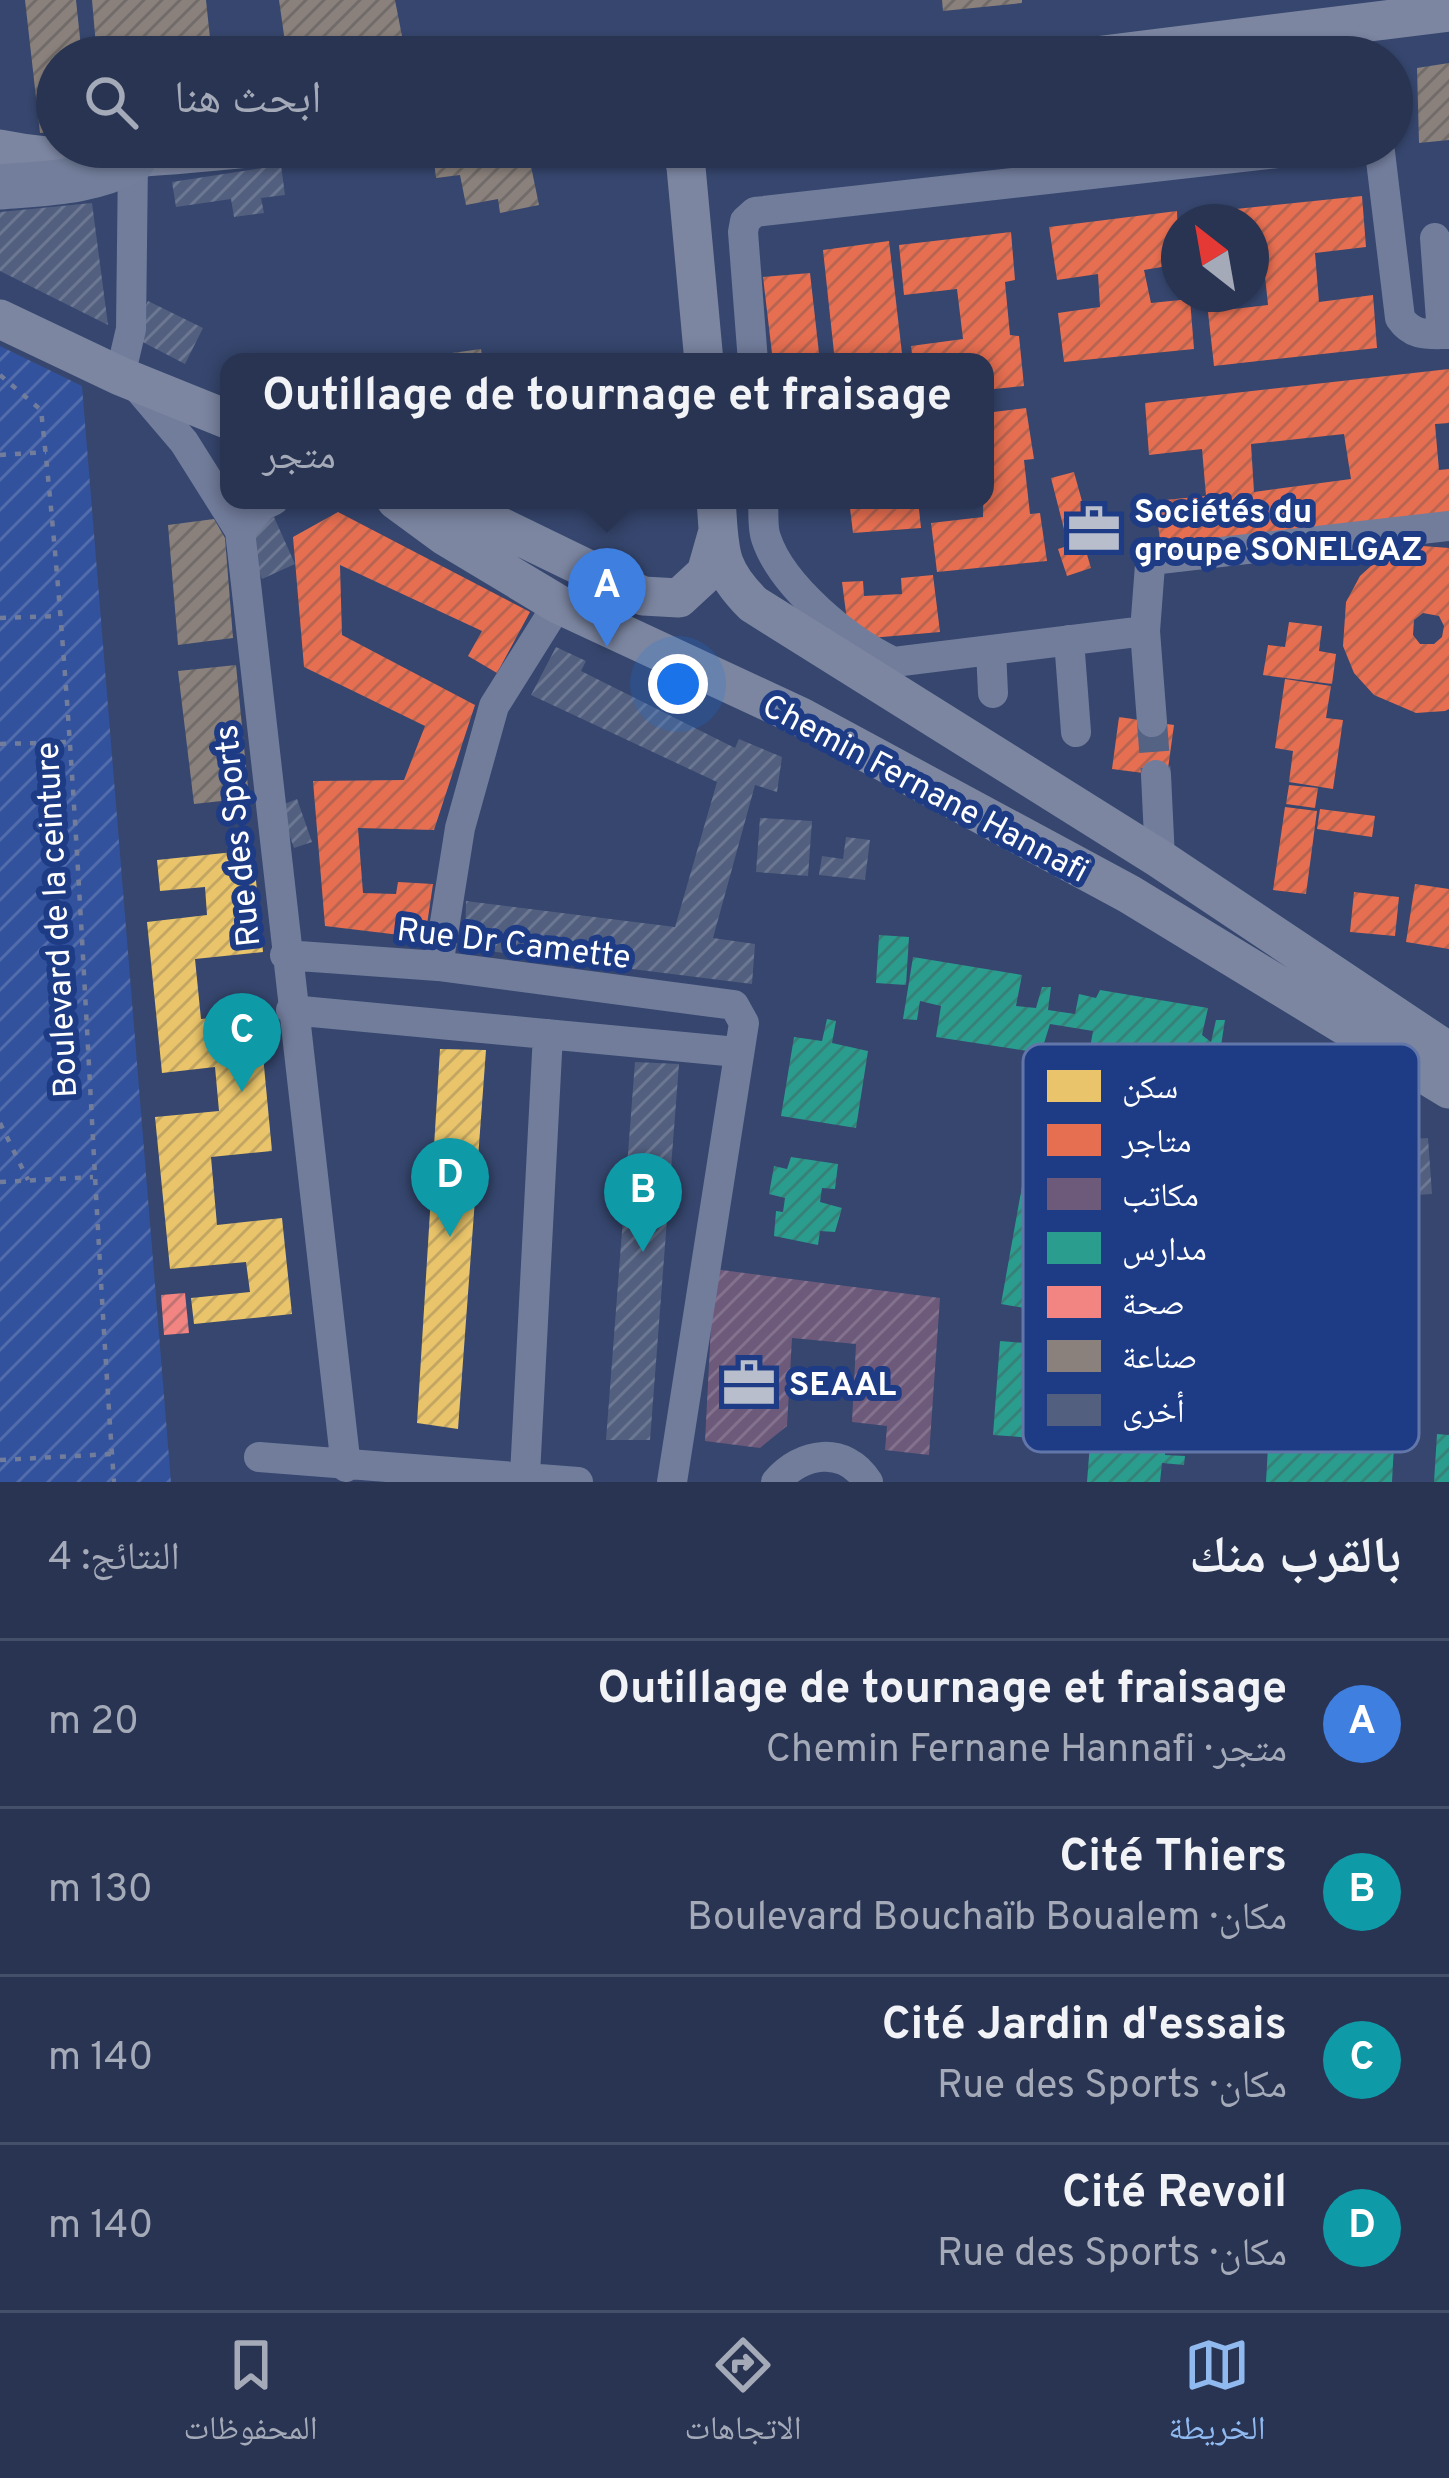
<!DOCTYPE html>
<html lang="ar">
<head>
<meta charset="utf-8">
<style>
	:root { --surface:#283452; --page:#343f5c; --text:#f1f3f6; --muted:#a5aab8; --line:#444f69; --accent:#90b9f0 }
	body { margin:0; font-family:Overpass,"Noto Naskh Arabic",sans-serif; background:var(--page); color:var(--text); direction:rtl }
	.compass { position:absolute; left:1161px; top:204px; width:108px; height:108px; border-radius:50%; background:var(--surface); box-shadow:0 3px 9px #0004; rotate:329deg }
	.you { position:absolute; left:678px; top:684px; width:42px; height:42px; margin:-30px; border:9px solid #fff; border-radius:50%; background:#1a73e8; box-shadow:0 0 0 18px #1a73e833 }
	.badge { display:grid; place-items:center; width:78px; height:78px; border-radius:50%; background:var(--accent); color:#fff; font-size:39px; font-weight:700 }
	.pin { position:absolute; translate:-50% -99px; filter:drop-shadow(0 3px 6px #0008) }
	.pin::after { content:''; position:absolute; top:63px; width:42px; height:36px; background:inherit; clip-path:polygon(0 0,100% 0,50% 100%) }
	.popup { position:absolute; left:220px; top:353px; width:774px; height:156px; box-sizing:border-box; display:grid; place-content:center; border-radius:24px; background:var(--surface); filter:drop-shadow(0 3px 9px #0005); font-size:39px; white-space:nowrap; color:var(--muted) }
	.popup b { font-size:45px; color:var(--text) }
	.popup::after { content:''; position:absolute; left:50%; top:100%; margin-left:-24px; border:24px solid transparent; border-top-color:var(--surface) }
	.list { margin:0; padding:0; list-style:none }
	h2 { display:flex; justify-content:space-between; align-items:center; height:156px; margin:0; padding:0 48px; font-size:51px }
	h2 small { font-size:39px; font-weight:400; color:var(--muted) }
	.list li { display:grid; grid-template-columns:78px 1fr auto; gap:36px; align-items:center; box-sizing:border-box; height:168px; padding:0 48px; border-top:3px solid var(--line) }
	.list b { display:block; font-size:45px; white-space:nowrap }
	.list p { margin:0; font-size:39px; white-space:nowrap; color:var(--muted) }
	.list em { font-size:39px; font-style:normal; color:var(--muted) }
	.icon { flex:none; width:66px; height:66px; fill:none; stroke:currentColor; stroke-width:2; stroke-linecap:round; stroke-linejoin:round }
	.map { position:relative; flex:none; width:1449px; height:1482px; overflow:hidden; direction:ltr }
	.search { position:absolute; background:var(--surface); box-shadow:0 3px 9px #0004; left:36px; right:36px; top:36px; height:132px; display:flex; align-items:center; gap:30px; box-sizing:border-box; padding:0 42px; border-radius:66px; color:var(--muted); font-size:45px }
	.sheet { height:828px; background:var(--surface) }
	nav { display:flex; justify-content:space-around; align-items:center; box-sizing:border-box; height:168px; border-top:3px solid var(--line); background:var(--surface); font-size:33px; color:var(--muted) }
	nav a { display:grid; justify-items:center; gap:6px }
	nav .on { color:var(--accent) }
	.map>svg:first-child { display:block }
</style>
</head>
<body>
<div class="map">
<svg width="1449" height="1482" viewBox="0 0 1449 1482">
	<defs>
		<pattern id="garden-furrows" width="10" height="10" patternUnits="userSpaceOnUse" patternTransform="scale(3)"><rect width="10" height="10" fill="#33529d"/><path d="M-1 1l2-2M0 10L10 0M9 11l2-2" fill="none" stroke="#526cac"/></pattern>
		<pattern id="homes-hatch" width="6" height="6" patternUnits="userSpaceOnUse" patternTransform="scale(3)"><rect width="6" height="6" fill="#e9c46a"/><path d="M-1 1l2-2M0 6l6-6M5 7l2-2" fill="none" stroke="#c2a662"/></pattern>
		<pattern id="shops-hatch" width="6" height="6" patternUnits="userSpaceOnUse" patternTransform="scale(3)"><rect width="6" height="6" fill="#e76f51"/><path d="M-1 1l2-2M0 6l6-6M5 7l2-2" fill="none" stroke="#b86450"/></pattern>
		<pattern id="offices-hatch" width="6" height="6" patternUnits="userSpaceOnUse" patternTransform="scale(3)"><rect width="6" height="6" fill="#6d597a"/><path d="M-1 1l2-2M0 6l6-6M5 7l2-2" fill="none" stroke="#83728e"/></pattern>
		<pattern id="schools-hatch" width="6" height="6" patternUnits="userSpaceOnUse" patternTransform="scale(3)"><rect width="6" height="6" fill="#2a9d8f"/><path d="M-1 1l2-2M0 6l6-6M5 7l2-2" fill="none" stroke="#368178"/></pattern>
		<pattern id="health-hatch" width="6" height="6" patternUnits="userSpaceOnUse" patternTransform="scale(3)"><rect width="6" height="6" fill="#f28482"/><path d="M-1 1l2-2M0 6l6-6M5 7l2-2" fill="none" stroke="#c07372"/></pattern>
		<pattern id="industry-hatch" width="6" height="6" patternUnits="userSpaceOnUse" patternTransform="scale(3)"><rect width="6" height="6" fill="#8a817c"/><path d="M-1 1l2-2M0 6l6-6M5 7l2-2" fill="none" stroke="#716c69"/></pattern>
		<pattern id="building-hatch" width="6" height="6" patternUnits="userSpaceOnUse" patternTransform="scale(3)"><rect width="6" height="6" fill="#525f7f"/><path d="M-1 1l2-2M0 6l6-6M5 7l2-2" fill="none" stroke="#6c7792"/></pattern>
	</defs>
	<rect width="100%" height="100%" fill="#36466e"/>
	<path fill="url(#garden-furrows)" d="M0 346 82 386 171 1482H0Z"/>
	<path fill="url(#homes-hatch)" d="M253 850 263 952 195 959 201 1019 259 1013 272 1151 211 1157 217 1225 282 1218 292 1314 194 1324 191 1298 250 1292 246 1262 170 1269 155 1117 219 1111 215 1067 162 1073 147 922 207 915 205 887 160 891 157 860Z
		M440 1049 486 1050 458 1429 417 1423Z"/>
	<path fill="url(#shops-hatch)" fill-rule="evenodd" d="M1362 196 1366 247 1315 253 1319 302 1373 295 1377 348 1214 366 1208 312 1268 305 1263 257 1251 258V222H1199L1197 213Z
		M1177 211 1179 264 1144 270 1151 303 1190 299 1194 349 1064 362 1058 313 1100 307 1098 274 1057 280 1049 227Z
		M1011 232 1015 280 1005 282 1010 335 1019 336 1024 386 985 390V362H913L911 346 963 339 957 289 904 295 899 245Z
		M889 241 903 362H835L823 250Z
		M810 273 820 362H773L763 277Z
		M1449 369V423L1435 424 1439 470 1449 469V523L1162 556 1155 501 1206 496 1202 449 1149 455 1145 403ZM1344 434 1351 479 1254 492 1251 444Z
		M1026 408 1034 459 1024 460 1030 514 1040 513 1047 561 937 572 931 523 983 517 985 413Z
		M1074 472 1088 523 1064 529 1051 478Z
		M849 500H918L921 528 853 533Z
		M338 512 530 612 497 673 468 656 482 631 340 565 342 635 475 705 434 830 358 828 363 893 396 894 398 882 433 884 425 938 325 926 313 781 404 780 425 726 304 667 293 537Z
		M1083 541 1091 568 1067 576 1058 549Z
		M1409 545 1449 548V709L1445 711 1416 713 1374 695 1354 673 1343 646 1346 602 1360 576 1382 556ZM1423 613 1439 616 1444 626 1442 637 1434 644H1420L1413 635 1414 620Z
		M933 575 940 632 859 639 848 628 842 582 863 581 864 596 902 594 901 578Z
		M1289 622 1322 626 1319 651 1336 654 1332 684 1263 675 1268 645 1285 647Z
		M1285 679 1331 686 1326 718 1343 720 1333 789 1289 782 1293 751 1275 748Z
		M1119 717 1174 725 1167 776 1112 769Z
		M1289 785 1318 788 1315 808 1286 804Z
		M1285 807 1317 811 1306 894 1273 890Z
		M1320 809 1375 816 1372 837 1317 829Z
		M1415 884 1449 889V949L1406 942Z
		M1354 892 1399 897 1395 936 1350 932Z"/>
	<path fill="url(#offices-hatch)" d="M714 1269 940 1298 929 1455 885 1450 887 1426 852 1422 856 1344 792 1338 787 1426 760 1448 705 1441Z"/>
	<path fill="url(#schools-hatch)" d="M879 935 909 937 906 985 876 983Z
		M913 957 1022 975 1016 1006 1036 1008 1042 987H1051L1048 1010 1075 1014 1079 994 1096 998 1100 990 1208 1008 1202 1035 1211 1042 1216 1020H1225L1220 1052H1200L1196 1083 1087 1065 1093 1031 1050 1024 1041 1053 936 1037 941 1006 920 1001 917 1020 903 1019Z
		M827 1019 836 1021 832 1043 868 1051 856 1128 781 1116 794 1037 822 1041Z
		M1099 1122 1195 1139 1185 1236 1148 1231 1134 1304 1069 1292 1064 1315 1001 1304 1027 1158 1091 1173Z
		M791 1157 838 1164 835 1189 822 1188 820 1202 842 1208 835 1232 820 1231 818 1245 774 1236 776 1211 783 1212 785 1198 769 1194 774 1166 787 1169Z
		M1274 1340 1399 1353 1392 1482H1266Z
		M1000 1341 1061 1346 1057 1388 1120 1393 1123 1366 1138 1367 1136 1394 1170 1397 1165 1455 1185 1456 1184 1465 1162 1463 1160 1482H1087L1093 1404 1051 1401 1050 1417 1035 1415 1034 1438 993 1435Z
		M1437 1434 1449 1435V1482H1434Z"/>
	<path fill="url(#health-hatch)" d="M185 1293 189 1333 164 1335 161 1295Z"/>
	<path fill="url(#industry-hatch)" d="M25 0H76L82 57H57V131L40 133Z
		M92 0H206L212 57H97Z
		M279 0H395L406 57H334L332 47 287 56Z
		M942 0H1022V3L943 11Z
		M1449 63V140L1419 143 1417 68Z
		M496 147H527L539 205 500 213 498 199 466 205 460 175 436 178 433 153 455 150V155Z
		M481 349 483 362H447L445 354Z
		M214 519 225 538 233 638 178 645 168 525Z
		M236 665 249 798 194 804 178 671Z"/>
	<path fill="url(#building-hatch)" d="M281 165 285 195 261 198 264 213 234 217 231 199 176 207 172 182Z
		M92 203 108 325 0 271V212Z
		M148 301 203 328 185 364 131 336Z
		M274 517 295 564 262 579 241 531Z
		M556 647 586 661 581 671 735 748 739 739 782 757 777 792 755 785 713 938 755 944 752 984 465 948 466 901 675 927 717 782 531 695Z
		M297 799 312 842 294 848 279 806Z
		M760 818 812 821 808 876 756 872Z
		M846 837 870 840 865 880 819 875 822 856 843 859Z
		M635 1062 679 1064 650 1440H606Z
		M1390 1129 1393 1183 1344 1186 1342 1132Z
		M1338 1132 1342 1189 1397 1185 1404 1300 1277 1308 1271 1193 1312 1190 1309 1134Z
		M1428 1138 1432 1194 1400 1196 1397 1140Z"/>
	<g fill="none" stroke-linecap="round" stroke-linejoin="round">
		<path stroke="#546284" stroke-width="30" stroke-dasharray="30 15" stroke-linecap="butt" d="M1152 722 1156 775"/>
		<path stroke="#727d9c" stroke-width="4.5" stroke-dasharray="6 9" stroke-linecap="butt" d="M0 375 41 410C80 766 88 1125 114 1482
			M0 455 46 452
			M0 618 60 616
			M0 744 70 742
			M0 1123 28 1180
			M0 1182 93 1177
			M0 1460 112 1454"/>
		<path stroke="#727d9c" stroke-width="30" d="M1376 147 1380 152 1400 318C1413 337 1428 334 1449 334
			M1435 238 1442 334
			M753 362 743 232 745 221 755 212 1332 147
			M120 376 131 329 133 160
			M132 381 184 442 240 531 346 1467
			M763 500C764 512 762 527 766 538 782 587 849 641 894 662L1145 631
			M240 531 262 506 274 500
			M1069 640 1076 732
			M991 650 993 693
			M1152 722 1145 631 1150 565 1160 559 1449 526
			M1156 775 1160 859
			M285 955 438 966 734 1005 744 1023 672 1482
			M438 966 460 828 494 706 558 604
			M291 1010 737 1052
			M259 1457 578 1482
			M525 1475 548 1034
			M776 1482C801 1452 845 1445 868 1482"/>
		<path stroke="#7c86a1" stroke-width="39" d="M1087 57 1449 12
			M675 147 682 152 686 167 704 362
			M0 149C87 167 172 155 260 147
			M0 319 120 376 229 420
			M396 500 445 536 558 604 801 717 1129 894 1449 1089
			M445 500 643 596 679 598 706 573 718 531
			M716 500C720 550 716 567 753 604L1160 859 1449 1052"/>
		<path stroke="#727e9b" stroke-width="45" d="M0 187C47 183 91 183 133 160"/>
	</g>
	<defs>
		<g id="office-bare" transform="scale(4.14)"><path d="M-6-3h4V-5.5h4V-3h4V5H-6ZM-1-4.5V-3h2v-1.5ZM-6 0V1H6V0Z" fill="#b9becc" stroke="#1e3c86" stroke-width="2.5" paint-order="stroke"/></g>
	</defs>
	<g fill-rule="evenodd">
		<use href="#office-bare" x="1094" y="529"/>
		<use href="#office-bare" x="749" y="1383"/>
	</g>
	<g text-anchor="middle" stroke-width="12" stroke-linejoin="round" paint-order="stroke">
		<g font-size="33" font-weight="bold" fill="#fff" stroke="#1e3c86" text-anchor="start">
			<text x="1134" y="522">Sociétés du<tspan x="1134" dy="38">groupe SONELGAZ</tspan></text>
			<text x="789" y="1395">SEAAL</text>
		</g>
		<g font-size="33" fill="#fff" stroke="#1e3c86">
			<text transform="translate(926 787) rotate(28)" y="12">Chemin Fernane Hannafi</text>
			<text transform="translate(236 836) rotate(-96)" y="12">Rue des Sports</text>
			<text transform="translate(55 920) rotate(-93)" y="12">Boulevard de la ceinture</text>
			<text transform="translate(514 942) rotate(7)" y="12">Rue Dr Camette</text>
		</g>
	</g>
	<rect x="1023" y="1044" width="396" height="408" rx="18" fill="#1e3c86" stroke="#6276aa" stroke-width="3"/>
	<rect x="1047" y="1070" width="54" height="32" fill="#e9c46a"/>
	<rect x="1047" y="1124" width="54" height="32" fill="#e76f51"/>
	<rect x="1047" y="1178" width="54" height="32" fill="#6d597a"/>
	<rect x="1047" y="1232" width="54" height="32" fill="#2a9d8f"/>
	<rect x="1047" y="1286" width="54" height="32" fill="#f28482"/>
	<rect x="1047" y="1340" width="54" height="32" fill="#8a817c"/>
	<rect x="1047" y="1394" width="54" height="32" fill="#525f7f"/>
	<g font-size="33" fill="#fff">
		<text x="1122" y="1098">سكن</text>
		<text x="1122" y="1152">متاجر</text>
		<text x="1122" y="1206">مكاتب</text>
		<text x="1122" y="1260">مدارس</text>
		<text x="1122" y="1314">صحة</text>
		<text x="1122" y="1368">صناعة</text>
		<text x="1122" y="1422">أخرى</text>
	</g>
</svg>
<svg class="compass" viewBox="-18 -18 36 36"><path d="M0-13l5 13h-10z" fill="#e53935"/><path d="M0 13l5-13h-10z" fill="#a5aab8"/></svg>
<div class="you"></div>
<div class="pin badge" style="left:607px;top:647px;background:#3f7fe0">A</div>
<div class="popup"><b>Outillage de tournage et fraisage</b>متجر</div>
<div class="pin badge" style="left:643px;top:1252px;background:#0f9aa8">B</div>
<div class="pin badge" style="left:242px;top:1092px;background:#0f9aa8">C</div>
<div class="pin badge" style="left:450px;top:1237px;background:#0f9aa8">D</div>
<div class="search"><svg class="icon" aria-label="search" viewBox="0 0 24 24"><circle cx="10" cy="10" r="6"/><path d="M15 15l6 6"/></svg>ابحث هنا</div>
</div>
<section class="sheet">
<h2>بالقرب منك<small>النتائج: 4</small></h2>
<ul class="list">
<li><span class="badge" style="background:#3f7fe0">A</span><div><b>Outillage de tournage et fraisage</b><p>متجر · Chemin Fernane Hannafi</p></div><em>20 m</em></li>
<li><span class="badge" style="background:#0f9aa8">B</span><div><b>Cité Thiers</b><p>مكان · Boulevard Bouchaïb Boualem</p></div><em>130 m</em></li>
<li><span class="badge" style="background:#0f9aa8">C</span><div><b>Cité Jardin d'essais</b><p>مكان · Rue des Sports</p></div><em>140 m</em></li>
<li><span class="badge" style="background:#0f9aa8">D</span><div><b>Cité Revoil</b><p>مكان · Rue des Sports</p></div><em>140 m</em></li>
</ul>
</section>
<nav>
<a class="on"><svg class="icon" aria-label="map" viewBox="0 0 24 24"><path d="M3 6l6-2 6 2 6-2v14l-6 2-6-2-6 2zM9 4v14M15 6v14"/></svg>الخريطة</a>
<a><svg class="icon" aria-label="directions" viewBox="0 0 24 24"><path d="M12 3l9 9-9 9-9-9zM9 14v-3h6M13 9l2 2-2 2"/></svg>الاتجاهات</a>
<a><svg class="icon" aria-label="saved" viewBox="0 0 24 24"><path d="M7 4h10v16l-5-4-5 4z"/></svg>المحفوظات</a>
</nav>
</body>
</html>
